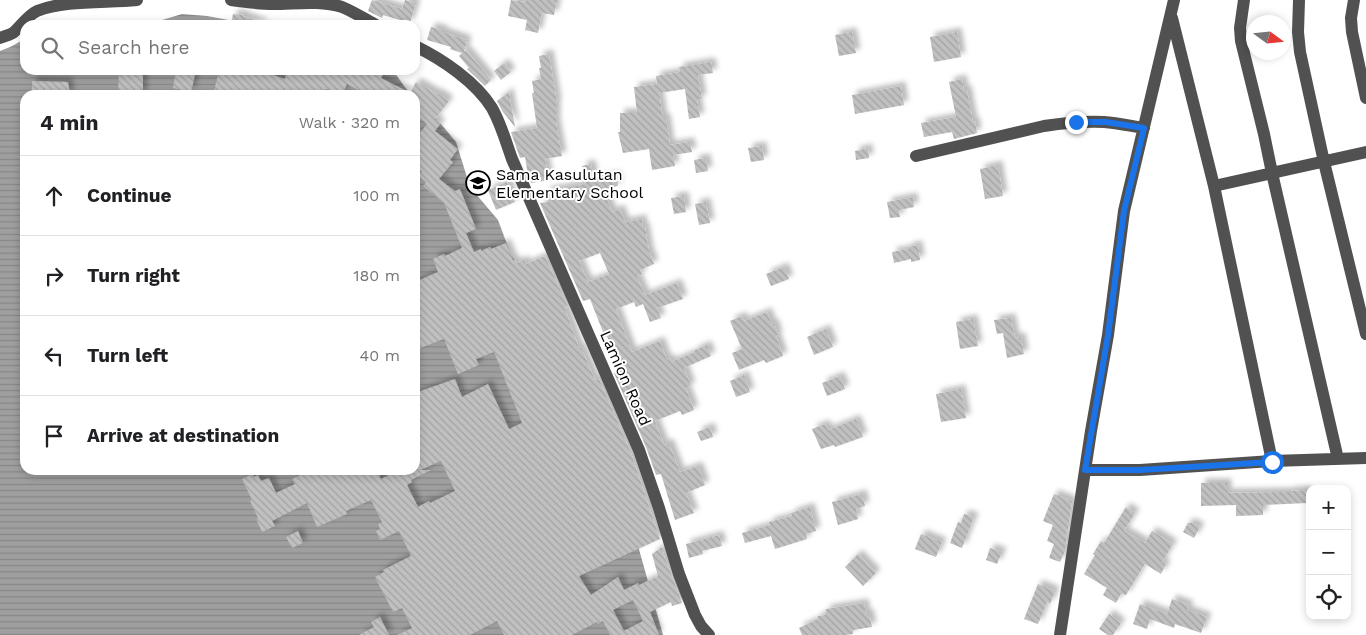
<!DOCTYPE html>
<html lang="en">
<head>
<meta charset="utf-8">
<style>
	:root { --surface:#fff; --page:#f6f6f6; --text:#202124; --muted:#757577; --line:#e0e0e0 }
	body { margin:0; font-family:"Work Sans",sans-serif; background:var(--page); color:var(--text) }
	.controls { position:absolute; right:15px; bottom:15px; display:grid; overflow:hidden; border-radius:10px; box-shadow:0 2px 8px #0003 }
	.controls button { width:45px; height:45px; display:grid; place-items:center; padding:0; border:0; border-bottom:1px solid var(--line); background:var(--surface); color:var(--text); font:25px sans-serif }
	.compass { position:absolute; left:1246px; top:15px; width:45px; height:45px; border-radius:50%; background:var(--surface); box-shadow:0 2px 8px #0003; rotate:105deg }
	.stop { position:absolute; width:15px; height:15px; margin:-11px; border:4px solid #1a73e8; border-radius:50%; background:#fff }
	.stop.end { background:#1a73e8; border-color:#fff; box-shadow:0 1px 5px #0008 }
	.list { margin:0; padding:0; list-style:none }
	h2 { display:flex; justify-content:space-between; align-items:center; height:65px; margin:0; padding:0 20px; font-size:21px }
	h2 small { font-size:16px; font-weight:400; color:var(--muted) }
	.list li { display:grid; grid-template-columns:32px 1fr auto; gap:15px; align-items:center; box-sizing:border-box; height:80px; padding:0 20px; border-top:1px solid var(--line) }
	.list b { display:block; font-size:19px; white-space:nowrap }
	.list em { font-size:16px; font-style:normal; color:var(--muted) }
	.icon { flex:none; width:28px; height:28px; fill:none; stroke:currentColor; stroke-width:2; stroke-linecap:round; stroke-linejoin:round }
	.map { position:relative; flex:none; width:1366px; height:635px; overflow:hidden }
	.search { position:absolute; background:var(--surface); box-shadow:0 2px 8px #0003; left:20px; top:20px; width:400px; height:55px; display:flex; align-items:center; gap:12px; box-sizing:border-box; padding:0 18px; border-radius:15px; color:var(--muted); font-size:19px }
	.panel { position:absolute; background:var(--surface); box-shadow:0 2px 8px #0003; left:20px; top:90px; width:400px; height:385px; border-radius:15px }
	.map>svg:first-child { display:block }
</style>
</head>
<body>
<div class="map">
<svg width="1366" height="635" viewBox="0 0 1366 635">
	<defs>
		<pattern id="water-rules" width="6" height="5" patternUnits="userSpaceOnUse" patternTransform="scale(1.25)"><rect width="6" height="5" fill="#9f9f9f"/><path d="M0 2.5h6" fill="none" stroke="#878787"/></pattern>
		<pattern id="building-back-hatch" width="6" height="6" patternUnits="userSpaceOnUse" patternTransform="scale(1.25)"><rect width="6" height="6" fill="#c0c0c0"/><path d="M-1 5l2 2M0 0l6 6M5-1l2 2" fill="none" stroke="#a3a3a3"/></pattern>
		<filter id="shadow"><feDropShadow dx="4.5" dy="-4.5" stdDeviation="2.5" flood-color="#0004"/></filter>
	</defs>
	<rect width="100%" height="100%" fill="#fff"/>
	<path fill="url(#water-rules)" d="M182 14 207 16 250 24 292 21 313 22 328 25H49L65 21 88 20 108 23H126L162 20Z
		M25 39V70H393L404 86 412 95H25V470H415V98L441 124 456 142 470 187 498 220 511 255 548 313 635 535 663 635H0V51L10 47Z"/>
	<path fill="url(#building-back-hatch)" fill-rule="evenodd" filter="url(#shadow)" d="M372 0 402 9 405 0 416 3 410 23 383 15 382 18 368 11Z
		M511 0 526 2V0H557L554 15 542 13 538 33 525 30 527 20 508 16Z
		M233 14 244 15 243 16 263 23V25H231Z
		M431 27 443 30V32L467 40 464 52 466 50 491 80 485 86 467 69 469 68 459 56 462 53 450 49 451 47 427 40Z
		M852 32 856 53 839 56 835 35Z
		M957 32 961 57 934 62 930 37Z
		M549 54 557 103H556V123L562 156 545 159 549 180 531 183 528 175 525 157 520 158 511 132 537 128 532 93H534L532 81 541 79 539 68H541L539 56Z
		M711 62 713 73 698 75 702 99 697 100 700 117 689 119 685 89 659 93 663 118H666L670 145 690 142 692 152 673 155 675 166 652 170 649 149 623 153 618 132H620V113H637L634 87 657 84 656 76 680 72 679 67Z
		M504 63 511 72 501 80 494 71Z
		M119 70H143V95H118Z
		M176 70H196L191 92 173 88Z
		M219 70H258L285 79 287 70H297L315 75 316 70H385L381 78 410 93 416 82 437 94 438 93 449 101 435 119 441 123 435 131 458 149 450 160 453 162 439 179 455 191 460 189 476 229 466 233 474 252 481 249V251L490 247 491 249 506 243 513 260H515L516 263 524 260 526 264 545 256 568 307 565 308 579 348 581 347 595 380 599 379 631 453 658 533 660 539 579 576 591 595 618 577 624 590 638 583 639 585 658 576 652 554 662 547 665 560H666L682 603 672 606 671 602 650 612 659 635H610L603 621 598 624 597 622 572 635H504L497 621 470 635H397L412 628 402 608 393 612 375 577 384 572 383 570 411 556 399 531 380 540 376 531 380 529 378 524 382 522 371 500 346 511 347 514 317 527 307 503 272 521 275 526 262 532 256 519 258 518 250 501 252 500 242 479 252 474 254 477 258 475 261 481 269 478 276 493 295 484 292 479 311 470H377L381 479 399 470H415V393L455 379 462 397 488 384 509 429 522 423 494 352 476 359 479 365 458 374 444 339 415 350V282L438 272 433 259 444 254 445 256 462 248 444 203 423 186 426 182 418 176 422 171 415 168V139L427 124 415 114V95H368L347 84 342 95 327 89 319 91 317 95H213ZM441 461 455 491 430 503 429 501 418 507 407 485 412 482 411 480 431 470H420ZM633 600 643 621 624 631 613 610Z
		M962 79 964 90H967L973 122 975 121 977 133 954 139 952 132 924 137 921 123 956 117 949 82Z
		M32 81 68 82 70 95H32Z
		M901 86 904 105 855 114 852 95Z
		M509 92 515 127 503 112 497 101Z
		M762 146 764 160 751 162 748 148Z
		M868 148 869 158 856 160 855 151Z
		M706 158 708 171 696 173 694 160Z
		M591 164 594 179 616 175 618 186 603 189 612 212 620 209 625 222 642 219 643 227H645L649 251 654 264 640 270 642 275 637 276 645 295 677 283 683 299 657 308 661 318 650 322 643 304 636 307 634 302 616 309 632 352 660 341 667 360 670 358 671 362 695 352V350L707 345 711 356 684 368 691 386 686 388 694 410 682 415 680 411 655 421 664 445 669 443 680 472 698 466 705 485 686 493 694 513 675 520 661 474 656 475 646 447 614 373 620 371 607 336 605 337 590 299 583 301 540 203 548 202 546 191 585 184 582 166ZM600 253 609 274 588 282 579 261Z
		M998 165 1003 196 985 199 980 169Z
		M507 182 515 202 496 210 488 190Z
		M684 196 686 212 674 214 671 198Z
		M913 197 914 207 899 210 900 217 890 218 887 202Z
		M706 202 710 223 699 225 695 204Z
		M918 245 920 260 911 262V259L894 263 892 252 909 249 908 247Z
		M784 267 789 279 771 286 766 274Z
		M767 312 772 324 774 323 778 335 776 336 783 356 766 363 764 360 739 370 732 353 742 349 730 321 742 316 744 321Z
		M1011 318 1015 338 1021 337 1024 354 1007 358 1003 333 997 334 994 320Z
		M973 319 978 346 960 349 956 322Z
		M826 329 833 347 814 355 807 337Z
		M744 375 750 392 736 397 730 381Z
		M840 376 845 389 827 396 822 383Z
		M961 389 966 418 941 422 936 394Z
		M856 419 863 437 835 447 834 445 821 449 812 429 825 424 828 430Z
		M710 427 713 437 701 441 697 432Z
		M1201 483H1227V493L1291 492V491L1307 490V503L1263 505V515L1236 516V505L1201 506Z
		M862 494 865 506 856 509 858 519 838 525 832 502Z
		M1054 494 1072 501 1068 530 1065 536 1067 537 1065 551 1060 562 1049 558 1054 544 1047 541 1053 525 1043 521Z
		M810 507 816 531 806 534 807 539 775 549 771 536 745 543 742 533 770 525 769 522 792 516 791 513Z
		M1126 507 1135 513 1124 531 1145 543 1152 531 1173 544 1162 562 1166 564 1161 574 1145 564 1126 595 1121 594 1116 603 1103 595 1107 588 1084 574 1095 555 1093 554 1101 541 1104 543Z
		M964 514 974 517 962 548 950 543 958 522 961 523Z
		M1188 523H1192L1200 527 1194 538 1183 532Z
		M298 531 303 543 292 548 286 537Z
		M921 534 942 542 936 557 915 549Z
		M719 535 722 546 702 551 703 554 689 558 686 544Z
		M990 548 1002 552 997 564 986 560Z
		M858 554 876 573 863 586 845 567Z
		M1038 584 1055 591 1050 604 1047 602 1038 624 1024 619Z
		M1172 599 1189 605 1187 610 1207 617 1201 633 1175 624 1174 628 1150 619 1147 629 1133 624 1140 604 1167 614Z
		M864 603 866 614 869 613 872 627 853 630V634L846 635H802L799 628 818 619V616L826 615V609Z
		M1109 614 1121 623 1113 635H1108L1099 629Z
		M380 617 389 635H359L374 627 371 622Z"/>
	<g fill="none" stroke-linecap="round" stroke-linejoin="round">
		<path stroke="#515151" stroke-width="12" d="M231 0C245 2 259 4 273 4 296 4 319 0 342 7 354 12 365 19 376 25
			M1244 0 1240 28 1241 41 1264 134 1272 173 1338 459
			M1299 0 1298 32 1300 52 1324 162 1366 334
			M1354 0 1351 18 1352 32 1366 98
			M1172 18 1214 186 1272 461
			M0 38C4 36 11 35 14 32 22 25 27 16 37 11 64 0 106 3 137 0
			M415 46C442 59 476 82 492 108 501 124 506 142 512 159L639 450 659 508 679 574 695 615 701 626 709 635
			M916 156 1044 126C1064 123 1084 121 1104 122 1117 123 1131 126 1144 128
			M1214 186 1366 152
			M1085 470H1140L1272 461 1366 458
			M1060 635 1091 431 1108 335 1124 211 1174 0"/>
	</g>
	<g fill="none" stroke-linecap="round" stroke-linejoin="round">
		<path stroke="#1a73e8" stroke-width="6" d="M1076 122H1106L1144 128 1124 211 1108 335 1085 470H1140L1272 462"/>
	</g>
	<defs>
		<g id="school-ring" transform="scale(1.25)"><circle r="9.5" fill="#fff" stroke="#000" stroke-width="1.5"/><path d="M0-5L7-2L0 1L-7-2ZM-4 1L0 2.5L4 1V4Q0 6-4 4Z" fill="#000"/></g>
	</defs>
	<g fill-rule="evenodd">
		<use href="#school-ring" x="478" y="183"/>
	</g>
	<g text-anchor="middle" stroke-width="4" stroke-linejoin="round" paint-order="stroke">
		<g font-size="16" fill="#000" stroke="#fff" text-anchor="start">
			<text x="496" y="180">Sama Kasulutan<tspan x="496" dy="18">Elementary School</tspan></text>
		</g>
		<g font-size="16" fill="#000" stroke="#fff">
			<text transform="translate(626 378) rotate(66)" y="6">Lamion Road</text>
		</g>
	</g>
</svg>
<div class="controls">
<button>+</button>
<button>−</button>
<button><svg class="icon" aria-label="locate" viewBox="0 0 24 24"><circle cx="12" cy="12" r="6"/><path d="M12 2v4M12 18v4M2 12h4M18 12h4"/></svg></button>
</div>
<svg class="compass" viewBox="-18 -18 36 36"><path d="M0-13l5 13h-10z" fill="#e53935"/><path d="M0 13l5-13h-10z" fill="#757577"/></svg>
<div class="stop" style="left:1272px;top:462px"></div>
<div class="stop end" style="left:1076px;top:122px"></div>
<div class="search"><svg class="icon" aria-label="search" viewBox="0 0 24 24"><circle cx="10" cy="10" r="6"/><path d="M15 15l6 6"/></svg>Search here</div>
<section class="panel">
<h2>4 min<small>Walk · 320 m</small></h2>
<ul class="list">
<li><svg class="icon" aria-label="ahead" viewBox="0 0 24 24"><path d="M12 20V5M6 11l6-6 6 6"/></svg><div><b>Continue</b></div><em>100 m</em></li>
<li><svg class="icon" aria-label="right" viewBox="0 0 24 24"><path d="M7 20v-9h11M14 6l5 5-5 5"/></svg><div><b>Turn right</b></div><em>180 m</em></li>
<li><svg class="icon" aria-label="left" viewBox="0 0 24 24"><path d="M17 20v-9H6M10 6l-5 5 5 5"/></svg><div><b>Turn left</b></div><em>40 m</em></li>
<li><svg class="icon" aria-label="arrive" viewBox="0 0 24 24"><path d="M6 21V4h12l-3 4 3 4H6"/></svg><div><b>Arrive at destination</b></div></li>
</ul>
</section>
</div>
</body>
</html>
